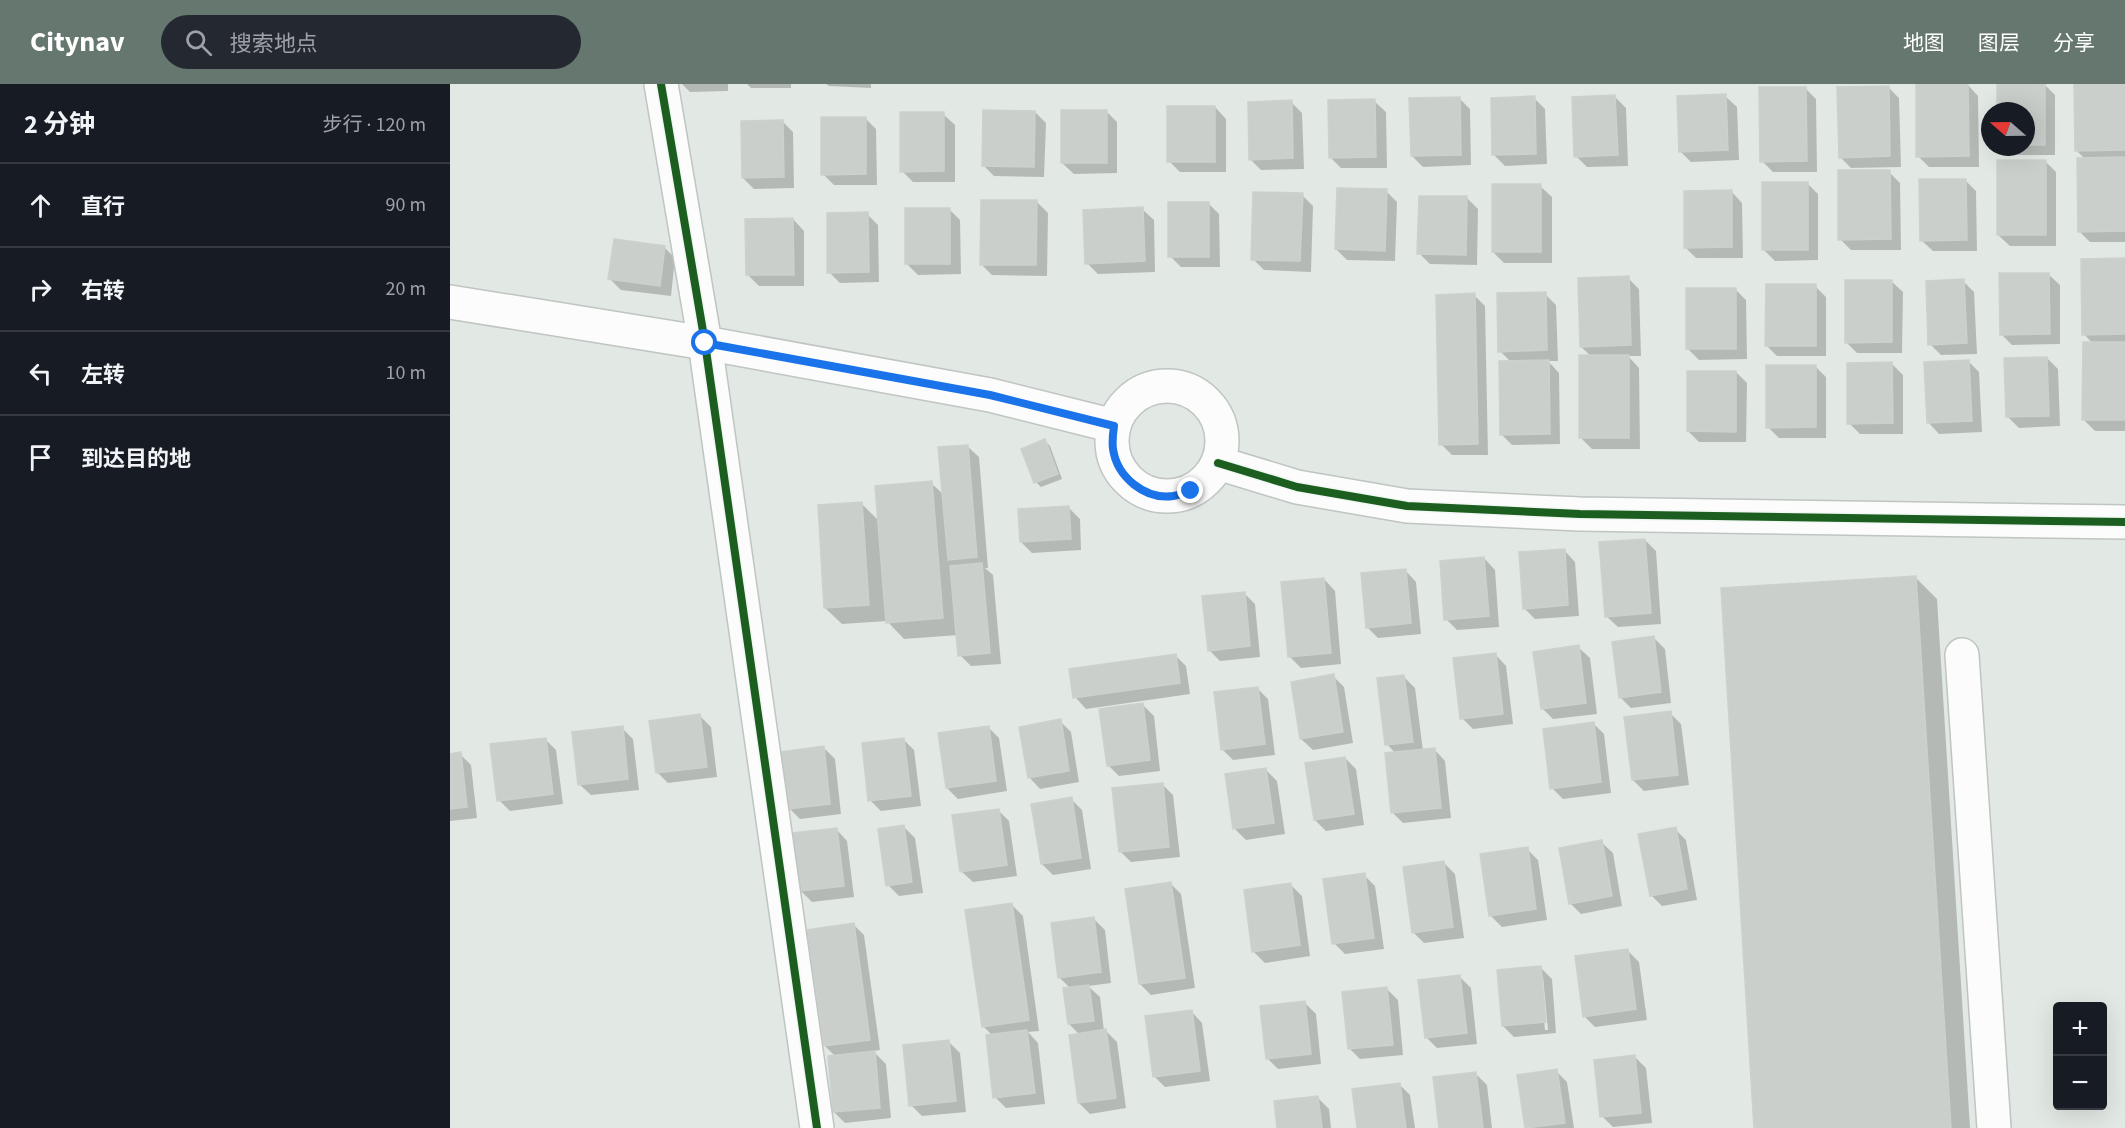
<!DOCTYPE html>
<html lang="zh">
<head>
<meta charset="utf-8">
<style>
	:root { --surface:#171b24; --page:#242831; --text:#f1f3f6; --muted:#9ea1a6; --line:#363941; --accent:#65776e }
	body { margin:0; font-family:"Source Sans 3","Noto Sans SC",sans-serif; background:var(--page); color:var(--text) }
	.controls { position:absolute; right:18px; bottom:18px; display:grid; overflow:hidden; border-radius:6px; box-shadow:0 6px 24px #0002 }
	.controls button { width:54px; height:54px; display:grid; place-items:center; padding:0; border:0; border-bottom:2px solid var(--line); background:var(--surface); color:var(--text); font:30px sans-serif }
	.compass { position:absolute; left:1531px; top:18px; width:54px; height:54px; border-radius:50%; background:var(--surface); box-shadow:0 6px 24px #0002; rotate:290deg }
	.stop { position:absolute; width:18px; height:18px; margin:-14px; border:4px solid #1a73e8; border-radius:50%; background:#fff }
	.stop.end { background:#1a73e8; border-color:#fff; box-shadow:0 2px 6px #0008 }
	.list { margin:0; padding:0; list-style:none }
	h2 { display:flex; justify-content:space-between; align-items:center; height:78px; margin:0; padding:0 24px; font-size:26px }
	h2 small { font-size:20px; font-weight:400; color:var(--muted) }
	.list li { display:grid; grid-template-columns:39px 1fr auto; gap:18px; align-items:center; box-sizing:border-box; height:84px; padding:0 24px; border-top:2px solid var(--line) }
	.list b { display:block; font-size:22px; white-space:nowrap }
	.list em { font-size:20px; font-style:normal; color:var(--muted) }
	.icon { flex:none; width:33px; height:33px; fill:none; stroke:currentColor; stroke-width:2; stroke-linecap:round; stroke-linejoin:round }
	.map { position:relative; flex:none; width:1675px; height:1044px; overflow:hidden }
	header { display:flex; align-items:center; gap:36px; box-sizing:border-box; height:84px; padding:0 30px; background:var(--accent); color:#fff }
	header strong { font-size:28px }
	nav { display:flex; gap:33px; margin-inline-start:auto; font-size:21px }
	.search { width:420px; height:54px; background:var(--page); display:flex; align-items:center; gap:15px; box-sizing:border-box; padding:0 21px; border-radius:33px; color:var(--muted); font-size:22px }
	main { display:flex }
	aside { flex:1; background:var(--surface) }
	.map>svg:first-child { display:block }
</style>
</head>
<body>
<header>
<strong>Citynav</strong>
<div class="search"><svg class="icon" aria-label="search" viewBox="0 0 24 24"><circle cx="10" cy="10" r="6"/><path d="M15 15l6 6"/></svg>搜索地点</div>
<nav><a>地图</a><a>图层</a><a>分享</a></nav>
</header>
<main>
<aside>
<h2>2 分钟<small>步行 · 120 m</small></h2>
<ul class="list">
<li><svg class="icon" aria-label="ahead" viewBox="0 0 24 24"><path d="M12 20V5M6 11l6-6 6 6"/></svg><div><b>直行</b></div><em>90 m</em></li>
<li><svg class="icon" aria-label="right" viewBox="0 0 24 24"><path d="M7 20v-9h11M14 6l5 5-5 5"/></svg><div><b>右转</b></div><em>20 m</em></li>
<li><svg class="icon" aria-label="left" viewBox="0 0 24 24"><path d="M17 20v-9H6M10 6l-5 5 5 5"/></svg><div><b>左转</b></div><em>10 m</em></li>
<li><svg class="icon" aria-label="arrive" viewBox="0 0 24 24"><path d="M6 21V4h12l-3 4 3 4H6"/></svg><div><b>到达目的地</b></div></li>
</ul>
</aside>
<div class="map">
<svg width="1675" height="1044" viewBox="0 0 1675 1044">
	<rect width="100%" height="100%" fill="#e2e8e4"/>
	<path fill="#0003" fill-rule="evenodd" d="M232 0H278V7L240 8Z
		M297 0H341V4H301Z
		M376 0H421V4L379 2Z
		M1517 0 1528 12 1529 83H1479L1468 72Z
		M1594 0 1605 11V71H1560L1551 63H1576V27H1548Z
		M1626 0H1675V158H1640L1629 147 1635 75 1626 66Z
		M1438 3 1449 14 1451 83 1401 84 1390 73Z
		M1355 4 1366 15 1367 88H1323L1312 77Z
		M1275 12 1287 23 1289 76 1241 78 1230 67Z
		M1165 13 1176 24 1178 82 1137 83 1126 72Z
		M1009 14 1020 25 1021 81 973 83 962 72Z
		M1084 14 1095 25 1097 80 1055 82 1044 71Z
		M924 17 936 28 937 84H891L880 73Z
		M841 18 852 29 854 85 811 86 800 75Z
		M765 23 776 35V88H730L719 77Z
		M656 27 667 38V89L624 90 612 79Z
		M585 28 596 39 594 93 544 92 533 81Z
		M493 30 505 41V98H463L452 87Z
		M415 34 426 45 427 101H384L373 90Z
		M332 37 343 48 344 104 304 105 293 94Z
		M1595 77 1606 88V162H1560L1548 151Z
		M1439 88 1450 99 1451 166H1401L1390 155Z
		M1515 96 1526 107 1527 167H1483L1471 156Z
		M1357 99 1368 110V176L1325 177 1314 166Z
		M1090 102 1102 113V179H1054L1043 168Z
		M936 107 947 118 945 177 897 176 886 165Z
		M1281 107 1292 119 1293 174H1246L1235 163Z
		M852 111 863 122 861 188 814 186 803 175Z
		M1017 114 1028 125 1027 181 980 180 969 169Z
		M587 118 598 129 597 192 542 191 531 180Z
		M758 119 769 130 770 183H731L720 172Z
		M499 125 510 136 511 190 468 191 457 180Z
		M692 125 704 136 705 188 648 190 637 179Z
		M417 130 428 141 429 198 390 199 379 188Z
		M343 135 354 147V202H309L298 191Z
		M214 163 225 174 221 212 171 206 160 195Z
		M1675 175V347H1645L1634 336 1643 260 1634 250Z
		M1598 190 1610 201V260L1562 261 1551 250Z
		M1178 194 1189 205 1191 272H1178L1189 284 1190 365H1142L1131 354 1142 273 1131 263Z
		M1441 197 1453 208 1452 269H1407L1396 258Z
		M1513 197 1524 208 1527 270 1491 271 1480 260Z
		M1365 202 1376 213V272H1327L1316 261Z
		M1285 205 1296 216 1297 275 1249 276 1238 265Z
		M1095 210 1106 221 1108 277H1098L1109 289 1110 360 1062 361 1051 350 1061 278 1050 267Z
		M1024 211 1035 222 1038 371H1002L991 360Z
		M1597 274 1608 285 1610 342 1569 344 1558 333Z
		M1518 277 1529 288 1532 348 1489 350 1478 338Z
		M1442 280 1453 291V350H1410L1399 339Z
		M1365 282 1376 293V354H1329L1318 343Z
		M1286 288 1297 299 1296 358H1249L1238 347Z
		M595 357 600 362 612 395 591 403 586 398Z
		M517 362 529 373 538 484H535L543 491 551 580 521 582 510 571 508 551 454 555 437 537 392 540 375 524 411 419 429 437 481 399 494 411Z
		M618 423 630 435 631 466 582 469 571 458Z
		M1195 456 1206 467 1211 540 1168 543 1156 532Z
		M1114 466 1125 478 1129 532 1085 535 1074 524Z
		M1034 474 1045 486 1049 543 1007 546 996 535Z
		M955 486 966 498 971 550 928 554 917 543Z
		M1465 493 1487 515 1520 1044H1306Z
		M874 495 885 507 891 580 851 584 840 573Z
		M794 509 805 520 810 573 770 577 759 566Z
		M1204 554 1215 565 1221 619 1181 624 1170 613Z
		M1128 563 1140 574 1147 630 1103 635 1092 624Z
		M1045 570 1056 582 1063 640 1023 645 1012 634Z
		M725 571 736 582 740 610 636 625 625 613Z
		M883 592 894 603 903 659 863 666 851 655Z
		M954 593 965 604 973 667 984 665 995 677 1001 734 953 739 942 728 946 670 937 660Z
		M807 604 818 615 825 671 783 676 772 665Z
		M693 621 704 632 710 687 669 692 658 681Z
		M1220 629 1231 640 1239 701 1194 707 1183 696Z
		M250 632 261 643 267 693 218 699 207 688Z
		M610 637 621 648 629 698 590 705 579 693Z
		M1143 639 1154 650 1161 709 1113 715 1102 704Z
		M538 643 549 654 557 707 508 715 497 704Z
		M172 644 183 655 189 706 141 711 129 700Z
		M95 655 106 666 113 720 60 727 49 716Z
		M453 655 464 666 471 722 431 727 420 716Z
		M374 664 385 675 391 730 350 735 339 724Z
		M10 670 21 681 27 734 0 737V671Z
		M895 674 906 685 914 741 876 747 865 736Z
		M816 686 827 697 835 750 796 756 785 745Z
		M712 700 723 711 730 773 681 778 670 767Z
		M621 715 632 726 641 785 603 791 592 780Z
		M548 726 559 737 567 792 523 798 511 787Z
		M454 743 465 754 473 809 449 812 438 801Z
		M386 745 397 757 404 813 362 818 351 807Z
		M1225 745 1236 756 1247 816 1212 822 1201 811Z
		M1151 758 1163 769 1172 822 1131 830 1120 819Z
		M1077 765 1088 776 1097 836 1052 843 1041 832Z
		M994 779 1005 790 1014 854 974 859 963 848Z
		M914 791 925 802 934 865 895 870 884 859Z
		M720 799 731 810 745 904 701 911 690 900Z
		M841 801 852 812 860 872 815 879 804 868 795 807Z
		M562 821 573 832 589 947 578 948 588 959 595 1020 556 1024 545 1013 543 952 533 942Z
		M644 835 655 846 661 899 638 902 650 913 654 947H656L667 958 676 1024 640 1030 629 1019 630 951 619 940 621 905 609 893Z
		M403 840 414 851 430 966 423 967 436 980 441 1034 395 1039 384 1028 386 973 375 962Z
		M1178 867 1189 878 1197 936 1145 943 1134 932Z
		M1090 883 1102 895 1106 949 1064 953 1053 942ZM1090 893H1093L1098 946H1095Z
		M1010 893 1021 904 1027 960 987 964 976 953Z
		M937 905 948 916 953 971 910 975 899 964Z
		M855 919 866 930 871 980 828 985 817 974Z
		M741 927 752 939 760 997 715 1003 704 992Z
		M499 958 510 969 516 1028 472 1032 461 1021Z
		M1185 973 1196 984 1202 1039 1163 1043 1152 1032Z
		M1106 987 1117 998 1124 1044H1076L1069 993Z
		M1026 990 1037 1001 1042 1044H990Z
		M949 1000 960 1011 965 1044H909Z
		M868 1014 879 1025 881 1044H828Z"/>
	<path fill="#cacfcc" stroke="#cbd1cd" stroke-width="1.5" d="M1466 0H1518L1519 72 1466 73Z
		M1547 0H1595V61H1576V27H1547Z
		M1624 0H1675V66L1625 67Z
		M1439 2 1440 72 1389 74 1387 3Z
		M1309 3H1356L1357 77 1310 78Z
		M1276 10 1278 66 1229 68 1227 12Z
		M1165 11 1168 71 1124 73 1122 13Z
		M1085 12 1086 70 1042 71 1041 14Z
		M1010 13 1011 71 961 72 959 14Z
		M925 15 926 73 879 74 878 16Z
		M842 16 843 74 799 76 798 18Z
		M717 22H765V78H717Z
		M533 26 585 27 584 83 532 82Z
		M611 26H657V79H611Z
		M450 28H494V87L450 88Z
		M371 33H416V90L371 91Z
		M333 36 334 93 292 94 291 37Z
		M1675 73V147L1628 148 1627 74Z
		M1547 76H1596V151H1547Z
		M1388 86H1440L1441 155 1388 156Z
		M1469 95H1516L1517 156 1470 157Z
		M1312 98H1358V166H1312Z
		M1042 100H1091V168H1042Z
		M887 104 937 105 935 167 885 165Z
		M1282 106V163L1234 164V107Z
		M803 108 853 109 850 177 801 176Z
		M969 112H1017L1016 171 967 170Z
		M531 116H587L586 181H530Z
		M718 118H759V173H718Z
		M693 123 695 177 635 180 633 126Z
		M455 124H500V180H455Z
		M418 128 419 188 377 189V129Z
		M343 134 344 191H296L295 135Z
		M164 155 215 162 210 202 158 195Z
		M1675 174V250L1632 251 1631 175Z
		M1549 189H1599L1600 250 1550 251Z
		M1179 192 1181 261 1130 263 1128 194Z
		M1514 195 1517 259 1478 261 1476 197Z
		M1395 196H1442V258L1395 259Z
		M1316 200H1366V262H1315Z
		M1236 204H1286V265H1236Z
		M1096 208 1097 266 1048 268 1047 209Z
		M1025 209 1028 360 989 361 986 211Z
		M1633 258H1675V336H1632Z
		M1129 271H1179V354H1129Z
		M1597 273 1599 332 1556 333 1554 274Z
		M1099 276 1100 350 1050 351 1049 277Z
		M1519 276 1522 337 1477 339 1474 278Z
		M1442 278 1443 339 1397 340V279Z
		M1316 281H1366V343L1316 344Z
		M1237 287H1286V348L1237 347Z
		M595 355 608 390 584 399 571 365Z
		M518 361 527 473 498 476 488 363Z
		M482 397 493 534 436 539 425 402Z
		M412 418 419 521 374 524 368 421Z
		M619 422 621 455 570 458 568 425Z
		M1195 455 1201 529 1155 533 1149 458Z
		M1115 465 1118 521 1073 525 1069 468Z
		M1034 473 1039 532 994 536 990 477Z
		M532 479 540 569 508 572 500 482Z
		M956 485 961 539 916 544 911 489Z
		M1466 492 1501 1044H1304L1271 504Z
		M874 494 881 569 838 573 831 498Z
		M795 508 800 562 758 567 752 512Z
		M1204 552 1211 608 1169 614 1162 558Z
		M1129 561 1136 619 1091 625 1083 568Z
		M1046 569 1053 630 1010 635 1003 574Z
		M726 570 730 599 623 614 619 585Z
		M884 590 893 648 850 655 841 598Z
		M954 591 963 658 935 661 927 594Z
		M808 603 815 660 771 666 764 608Z
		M693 619 700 676 657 682 649 625Z
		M1221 627 1228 691 1182 696 1174 633Z
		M250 630 257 683 206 689 199 637Z
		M611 635 619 687 578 694 569 643Z
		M1144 638 1151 698 1100 705 1093 645Z
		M173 642 178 695 128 701 122 648Z
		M539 642 546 697 496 704 488 649Z
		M96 654 103 710 47 717 40 660Z
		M454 654 461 712 418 717 412 659Z
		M374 662 380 720 338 725 331 668Z
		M985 664 991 724 941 729 935 669Z
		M11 668 17 723 0 725V670Z
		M895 673 904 730 864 736 855 679Z
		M816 684 824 739 783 745 775 690Z
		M713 699 719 763 669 768 662 704Z
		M622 713 631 774 591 780 581 720Z
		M549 725 557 781 510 788 502 731Z
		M454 741 462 798 436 802 428 745Z
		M1226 743 1237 805 1200 812 1188 750Z
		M387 744 394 802 350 807 343 749Z
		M1152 756 1162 812 1119 820 1109 764Z
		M1078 763 1086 825 1039 832 1030 770Z
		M994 777 1003 843 962 849 953 783Z
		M915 789 924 854 882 860 873 795Z
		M721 798 735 894 689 900 675 805Z
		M841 799 850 861 802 868 794 806Z
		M562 819 579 936 532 943 515 826Z
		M644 833 651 888 608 894 601 839Z
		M404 839 420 956 374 962 357 846Z
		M1178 865 1186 925 1133 933 1125 872Z
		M1091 882 1096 938 1052 942 1047 886Z
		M1010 891 1017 949 975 954 968 896Z
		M639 901 644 937 618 940 613 904Z
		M937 903 943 961 898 965 892 908Z
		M855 917 861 970 816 975 810 922Z
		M742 926 750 987 703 993 695 932Z
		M656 945 666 1014 628 1019 619 951Z
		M577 946 585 1009 543 1014 536 951Z
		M499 956 506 1017 459 1022 453 961Z
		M425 967 430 1024 383 1028 378 972Z
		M1185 971 1191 1029 1150 1033 1144 976Z
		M1107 985 1115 1039 1075 1044 1067 991Z
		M1026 988 1033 1044H989L983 993Z
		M950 999 956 1044H907L902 1005Z
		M868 1012 872 1044H827L824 1017Z"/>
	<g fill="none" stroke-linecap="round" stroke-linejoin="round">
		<g stroke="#bfc5c1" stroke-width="36">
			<path id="minor" d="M211 0 255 259 367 1044
				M0 218 255 259 540 311 664 342
				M662 357a55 55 0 1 1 110 0a55 55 0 1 1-110 0Z
				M768 379 847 403 957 422 1130 430 1675 438
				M1512 571 1544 1044"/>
		</g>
		<use href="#minor" stroke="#fbfcfb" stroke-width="33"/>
		<g stroke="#f1f7f2" stroke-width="11">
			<path id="cycleway" d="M211 0 255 259 367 1044
				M768 379 847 403 957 422 1130 430 1675 438"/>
		</g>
		<use href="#cycleway" stroke="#1b5e20" stroke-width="8"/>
	</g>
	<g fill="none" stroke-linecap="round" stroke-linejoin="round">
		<path stroke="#1a73e8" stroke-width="8" d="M255 259 540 311 664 342C663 349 662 358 663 365 667 393 695 416 723 412 729 411 735 409 741 407"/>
	</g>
</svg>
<div class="controls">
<button>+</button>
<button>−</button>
</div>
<svg class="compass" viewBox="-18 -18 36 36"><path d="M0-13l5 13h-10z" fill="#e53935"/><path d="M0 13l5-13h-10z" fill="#9ea1a6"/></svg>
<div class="stop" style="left:255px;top:259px"></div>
<div class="stop end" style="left:741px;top:407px"></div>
</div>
</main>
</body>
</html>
